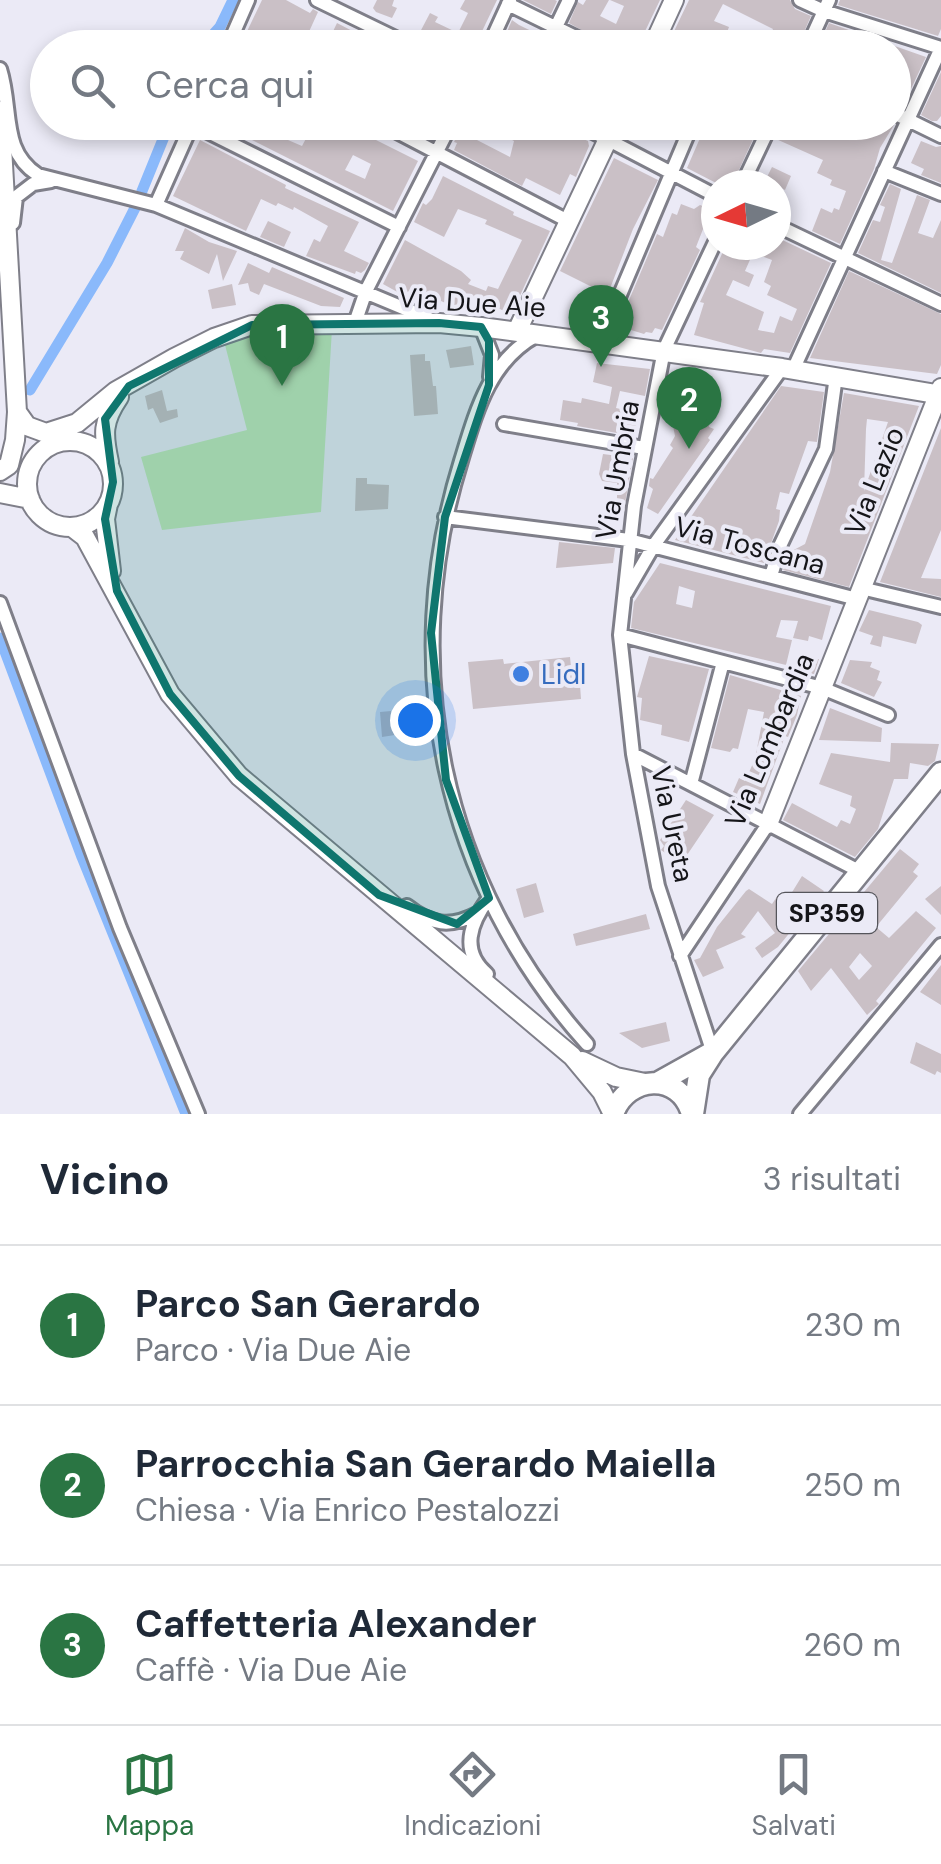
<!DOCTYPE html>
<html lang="it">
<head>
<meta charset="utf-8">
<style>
	:root { --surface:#fff; --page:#f2f2f3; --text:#1f2937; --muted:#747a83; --line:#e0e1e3; --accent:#2a7543 }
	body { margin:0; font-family:"DM Sans",sans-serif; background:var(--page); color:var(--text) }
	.compass { position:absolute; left:701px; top:170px; width:90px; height:90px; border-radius:50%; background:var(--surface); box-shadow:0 5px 15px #0003; rotate:265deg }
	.you { position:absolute; left:415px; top:720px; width:35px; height:35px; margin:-25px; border:8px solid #fff; border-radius:50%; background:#1a73e8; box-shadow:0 0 0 15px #1a73e833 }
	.badge { display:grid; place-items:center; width:65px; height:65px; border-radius:50%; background:var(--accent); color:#fff; font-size:32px; font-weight:700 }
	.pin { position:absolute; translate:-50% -82px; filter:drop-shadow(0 2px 5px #0008) }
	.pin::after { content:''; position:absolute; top:52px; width:35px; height:30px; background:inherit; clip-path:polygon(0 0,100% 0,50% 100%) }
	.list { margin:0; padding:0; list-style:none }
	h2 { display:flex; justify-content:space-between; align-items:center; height:130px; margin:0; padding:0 40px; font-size:42px }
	h2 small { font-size:32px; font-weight:400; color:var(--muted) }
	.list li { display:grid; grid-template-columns:65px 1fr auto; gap:30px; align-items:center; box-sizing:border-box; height:160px; padding:0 40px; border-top:2px solid var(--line) }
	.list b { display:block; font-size:38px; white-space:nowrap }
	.list p { margin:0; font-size:32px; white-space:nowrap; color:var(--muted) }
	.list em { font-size:32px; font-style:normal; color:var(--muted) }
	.icon { flex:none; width:55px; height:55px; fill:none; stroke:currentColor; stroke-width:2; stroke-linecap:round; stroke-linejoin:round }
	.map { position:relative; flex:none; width:941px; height:1114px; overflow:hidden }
	.search { position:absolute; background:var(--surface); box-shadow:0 5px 15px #0003; left:30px; right:30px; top:30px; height:110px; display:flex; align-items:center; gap:25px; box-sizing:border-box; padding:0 35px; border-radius:55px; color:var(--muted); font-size:38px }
	.sheet { height:610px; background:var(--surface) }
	nav { display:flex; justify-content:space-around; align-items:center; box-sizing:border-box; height:140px; border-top:2px solid var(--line); background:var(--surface); font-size:28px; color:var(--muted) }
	nav a { display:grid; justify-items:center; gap:5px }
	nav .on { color:var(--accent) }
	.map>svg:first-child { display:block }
</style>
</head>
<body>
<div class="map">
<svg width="941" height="1114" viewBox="0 0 941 1114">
	<rect width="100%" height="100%" fill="#ebeaf6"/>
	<path fill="#c3e8bb" d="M332 329 321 512 162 530 141 457 247 430 224 341 245 334Z"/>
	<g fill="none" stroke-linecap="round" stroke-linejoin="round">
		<path stroke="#8ab9fb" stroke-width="11" d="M201 48 220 27 233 0
			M142 191 170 122
			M30 390 107 263 137 204
			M0 638 82 857 186 1114"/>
	</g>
	<path fill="#cac0c6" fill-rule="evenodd" d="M262 0H286L310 13 313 9 318 12 302 47 295 44 294 48H248L241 44Z
		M377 0H394L392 6 397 8 392 18 376 12 373 8Z
		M465 0H497L474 48H447L419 34 430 13 438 17 435 22 458 33 468 13 460 9Z
		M523 0H555L557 1 551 14Z
		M586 0H609L600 16 616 24 624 6 610 0H660L637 48H613L569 23 578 2 583 5Z
		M689 0H790L795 9 811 16 797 48H770L773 42 768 40 773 29 723 4 714 21 729 27 723 43 701 36 697 48 687 45 666 48Z
		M840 0H941V29L938 36 838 5Z
		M512 20 519 25 566 48H500Z
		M337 23 385 48H325Z
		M829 23 926 57 910 91 904 89 897 104 894 103V48H818Z
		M941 72V116L937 121H932L921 115Z
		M216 122H296L288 140 302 146 310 131 299 122H340L418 161 393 211ZM353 155 371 164 365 179 345 170Z
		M401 122H436L429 137Z
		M464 122H481L477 140 510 157 514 141 503 135 508 122H540L546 126 547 123 588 141 589 146 576 177 570 174 560 195 526 178 522 186 454 150 457 143 454 142Z
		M707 122H761L732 185H720L687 168Z
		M784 122H888L894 125 880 148 874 169 840 244 812 231 821 208 832 213 834 208 839 210 846 191 830 185 832 180 817 173 823 160 776 139Z
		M200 140 286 185 285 188 359 222 344 251 369 263 365 270 361 273 356 271 355 274 306 256 314 239 320 242 328 226 294 207 293 210 278 203 276 206 261 199 246 231 173 196Z
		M921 141 936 147 941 146V183L921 175 924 169 911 163Z
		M614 158 658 180 633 229 594 330 575 320 592 287 560 271Z
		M772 167 791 176 785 190 776 185H763Z
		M443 176 514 212 513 215 550 231 511 315 500 309 493 308 492 311 479 306 454 307 441 301 440 305 410 291 401 294 383 284 405 240 461 271 471 280 468 284 486 291 488 286 498 289 522 240 485 224 487 220 458 209 444 237 414 222 423 203 426 205 432 199Z
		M890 184 901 189 881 260 892 263 917 195 930 200 918 233 933 238 941 220V293L858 253 873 220 880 222 885 207 880 205Z
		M681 204 694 209 700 205 715 211 711 220 707 219 696 247 700 250 662 330 655 328 652 333 646 332 644 334 618 326 657 234 663 237 672 213 677 215Z
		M268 221 291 232 284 247 260 237Z
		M185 228 209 242 237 251 223 281 217 254 209 274 180 259 184 251H175Z
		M776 237 831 263 790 353 764 349 761 353 694 335 704 303 700 302 726 245H776ZM753 253 772 260 764 282 771 286 767 295 797 309 792 321 780 316 774 333 758 330 764 312 726 295 733 280 749 287 754 275 745 271Z
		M248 263 269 273 272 267 344 298 340 307 321 306 264 284 259 295 250 291 248 283 238 285Z
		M849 271 941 314V365L937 374 810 358Z
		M232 284 236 305 212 309 208 290Z
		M471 346 474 365 450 368 446 350Z
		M425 354V361H430L433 386H436L438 414 414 416 410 355Z
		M597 363 650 369 645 396 620 391 616 408 638 413 634 436 577 426 578 423 560 420 563 400 581 403 582 398 609 404 612 387 593 382Z
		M781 386 824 392 817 442 808 441 789 494 780 492 776 509 780 510 779 521 764 563 675 540Z
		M162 390 167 411 177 409 178 417 160 423 153 408 148 410 145 396Z
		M844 393 919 406 849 587 783 570 788 553 805 544 830 472ZM867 419 888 422 864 491 866 429Z
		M695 410 708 420 709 427 714 429 708 438 710 440 658 514 647 508 653 489 649 486 650 478 653 479 673 448 670 445 675 436 673 426 678 419 682 420Z
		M941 428V530L921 578 941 579V597L880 582Z
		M603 454 633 458 624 509 617 508V483L602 481 599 474Z
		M356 478H367V484L389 485 388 509 355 511Z
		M559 542 615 548 613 563 556 568Z
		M660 563 831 606 822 640 809 636 808 641 793 638 798 621 781 620 776 637 792 640 786 665 631 628 634 602ZM679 586 695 591 692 608 676 604Z
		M869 610 918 622 922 625 916 644 883 636 881 647 870 644 873 636 859 631Z
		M649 656 709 669 689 742 661 735 662 725 640 720 642 698 637 697Z
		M570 657 573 685H580L581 699 473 709 468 662 503 659 504 664Z
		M803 659H819L814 674 801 672Z
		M850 660 872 662 870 667 880 671 877 680 882 682 874 697 841 683Z
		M730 675 801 696 797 715 788 737 785 736 760 804 733 792 739 778 745 781 755 759 764 712 748 709 738 749 733 748 730 752 711 748Z
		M830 708 882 728 881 742 819 740Z
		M391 711 395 735 382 737 380 712Z
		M891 743 939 744 935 761 928 766 910 763 908 779H894L878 829 855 857 783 820 792 803 837 827 841 820 850 824 856 809 850 806 852 796 819 784 831 753 890 762Z
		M686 800 714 815 681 864 661 850 664 846 660 840Z
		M900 849 919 864 913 872 918 876 876 927 889 938 916 911 936 928 876 1001 879 1004 867 1015 831 968 811 991 798 971ZM860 953 872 966 859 980 849 967Z
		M802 876 824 891 778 947 762 958 755 948 775 933 758 911 741 934 746 937 716 950 724 968 703 977 694 960 700 958 717 927 746 891 749 889 772 904 778 895 786 902Z
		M536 883 544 912 524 918 516 889Z
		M941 886V915L925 899Z
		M646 914 650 929 576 946 573 934Z
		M941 965V1005L920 992Z
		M666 1022 670 1041 642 1048 619 1033Z
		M916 1042 941 1054V1073L937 1071 935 1075 910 1063Z"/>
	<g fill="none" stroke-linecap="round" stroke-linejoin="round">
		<g stroke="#7f7f89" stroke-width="18">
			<path id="street" d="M317 0 416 48
				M800 0 824 11 941 48
				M508 4 598 48
				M556 27 569 0
				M227 48 248 0
				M488 48 510 0
				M807 48 829 0
				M0 69C13 110 0 150 38 175L156 205 432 320
				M894 113 941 136
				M378 122 570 222
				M574 122 716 196
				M192 124 399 227
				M884 171 941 194
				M742 185 772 122
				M156 205 193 122
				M13 223 16 197 33 184 51 181
				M776 225 941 304
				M355 323 366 291 452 122
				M481 327 492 355 490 377
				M537 335C489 361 476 412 461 461 397 667 442 883 587 1044
				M600 342 693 122
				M793 370 941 48
				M504 424 644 448
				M445 517 629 540 857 599
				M771 576 780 546 826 449 836 376
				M861 588 941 607
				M626 593 654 545 782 368
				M0 603 120 928 198 1114
				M620 635 822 688 888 715
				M633 754 861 872
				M691 784 723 662
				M407 906C431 925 450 928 477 914
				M680 956 768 824
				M487 974C460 951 470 923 489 898
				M713 1053 658 886 633 754 620 635 634 506 664 350 716 240
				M800 1114 941 945"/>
		</g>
		<g stroke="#7f7f89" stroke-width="22">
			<path id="secondary" d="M652 48 674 0
				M0 111 17 412 15 440 9 465 0 471
				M517 331 616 122
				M17 412 27 426 46 433 77 423 116 391 174 358 214 338 252 325 439 323 481 327 782 368 941 395
				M27 484a43 43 0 1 1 86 0a43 43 0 1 1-86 0Z
				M109 462C103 434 102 422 119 397
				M0 493 30 499
				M108 504 105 519 111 571
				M72 527 85 537 170 694 239 776 572 1056 602 1092 613 1114
				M768 824 941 388
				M582 1061 616 1077 645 1083"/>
		</g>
		<g stroke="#7f7f89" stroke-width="25">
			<path id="primary" d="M659 1082 711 1053
				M613 1114C627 1075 680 1071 692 1114
				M693 1114 699 1075 713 1053 941 773"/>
		</g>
		<use href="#street" stroke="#fff" stroke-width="12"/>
		<use href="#secondary" stroke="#fff" stroke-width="18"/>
		<use href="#primary" stroke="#fff" stroke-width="20"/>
	</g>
	<path fill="#0f766e" fill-opacity="0.2" stroke="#0f766e" stroke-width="8" stroke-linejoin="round" d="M439 323 481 327 489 341V385L445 517 431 633 446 780 489 898 457 924 379 895 239 776 170 694 117 591 105 519 113 482 105 419 129 386 252 325Z"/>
	<circle fill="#3f7fe0" stroke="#ebeaf6" stroke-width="4" cx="521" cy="674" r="10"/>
	<g text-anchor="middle" stroke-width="8" stroke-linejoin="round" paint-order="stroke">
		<rect fill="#ebeaf6" stroke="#55555b" stroke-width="2.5" x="777" y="893" width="100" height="40" rx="8"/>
		<g font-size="25" font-weight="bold" fill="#151519">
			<text x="827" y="922">SP359</text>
		</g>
		<g font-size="28" fill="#151519" stroke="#ebeaf6">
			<text transform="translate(472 302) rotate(4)" y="10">Via Due Aie</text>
			<text transform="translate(617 470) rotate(-80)" y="10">Via Umbria</text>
			<text transform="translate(874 481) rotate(-68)" y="10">Via Lazio</text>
			<text transform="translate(750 545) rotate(15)" y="10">Via Toscana</text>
			<text transform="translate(769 740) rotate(-67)" y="10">Via Lombardia</text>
			<text transform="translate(673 824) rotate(78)" y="10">Via Ureta</text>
		</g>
		<g font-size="28" fill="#366cbe" stroke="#ebeaf6" text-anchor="start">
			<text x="541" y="684">Lidl</text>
		</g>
	</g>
</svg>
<svg class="compass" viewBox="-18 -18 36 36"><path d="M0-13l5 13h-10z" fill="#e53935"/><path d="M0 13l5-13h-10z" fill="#747a83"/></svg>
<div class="you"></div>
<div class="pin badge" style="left:282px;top:386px">1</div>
<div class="pin badge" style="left:689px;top:449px">2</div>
<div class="pin badge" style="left:601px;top:367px">3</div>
<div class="search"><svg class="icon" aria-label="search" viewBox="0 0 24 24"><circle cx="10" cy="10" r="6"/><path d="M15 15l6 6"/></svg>Cerca qui</div>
</div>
<section class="sheet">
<h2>Vicino<small>3 risultati</small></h2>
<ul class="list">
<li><span class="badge">1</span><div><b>Parco San Gerardo</b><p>Parco · Via Due Aie</p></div><em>230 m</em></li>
<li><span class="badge">2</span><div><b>Parrocchia San Gerardo Maiella</b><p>Chiesa · Via Enrico Pestalozzi</p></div><em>250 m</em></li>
<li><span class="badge">3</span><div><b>Caffetteria Alexander</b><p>Caffè · Via Due Aie</p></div><em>260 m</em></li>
</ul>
</section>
<nav>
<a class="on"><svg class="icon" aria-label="map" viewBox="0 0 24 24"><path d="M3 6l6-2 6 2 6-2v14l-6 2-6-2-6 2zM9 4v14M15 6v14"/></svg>Mappa</a>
<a><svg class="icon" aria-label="directions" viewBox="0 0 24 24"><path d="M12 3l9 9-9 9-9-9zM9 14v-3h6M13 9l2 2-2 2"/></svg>Indicazioni</a>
<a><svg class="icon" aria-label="saved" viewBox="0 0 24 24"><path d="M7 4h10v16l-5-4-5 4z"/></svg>Salvati</a>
</nav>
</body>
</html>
